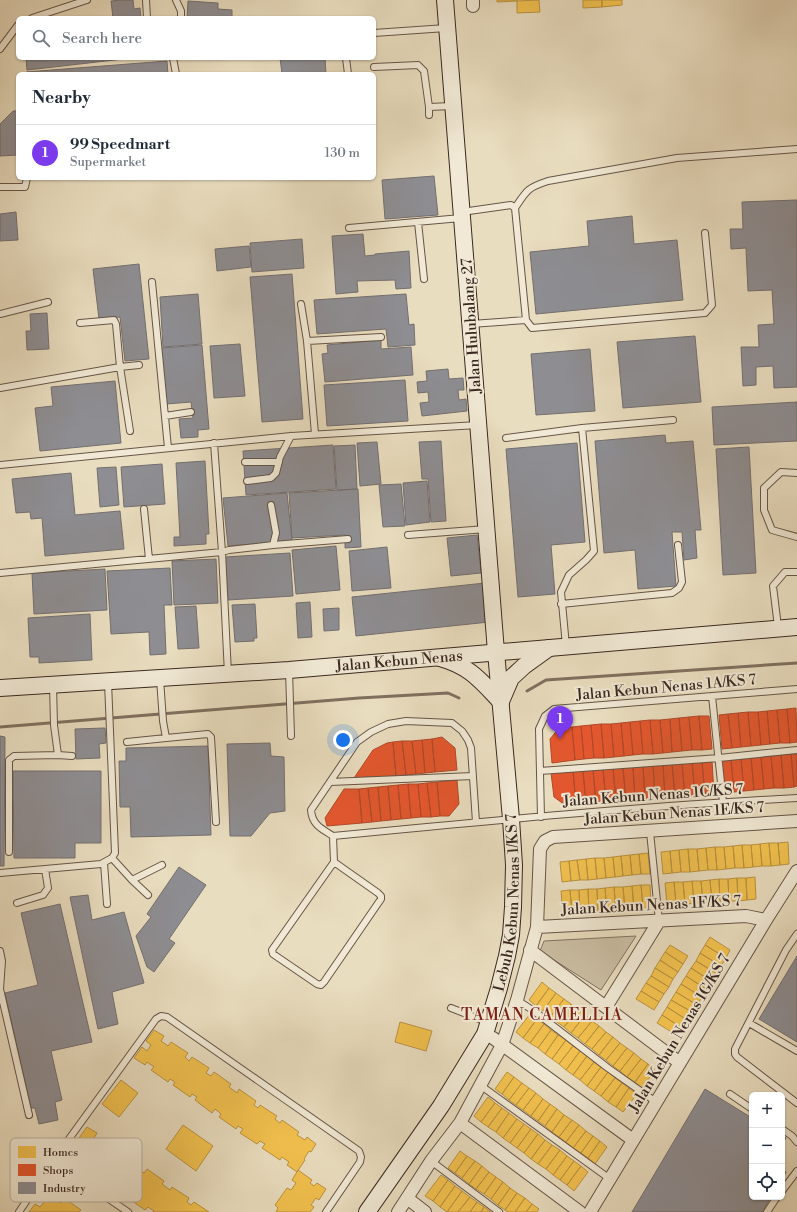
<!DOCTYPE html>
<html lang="en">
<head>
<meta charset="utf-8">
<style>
	:root { --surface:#fff; --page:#f6f6f7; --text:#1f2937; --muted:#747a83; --line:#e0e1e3; --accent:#7c3aed }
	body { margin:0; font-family:"Libre Bodoni",serif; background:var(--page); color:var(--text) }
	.controls { position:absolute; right:12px; bottom:12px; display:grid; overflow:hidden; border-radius:6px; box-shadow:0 1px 3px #0004 }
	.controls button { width:36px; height:36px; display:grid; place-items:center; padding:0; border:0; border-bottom:1px solid var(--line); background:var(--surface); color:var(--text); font:20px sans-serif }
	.you { position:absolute; left:343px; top:740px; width:14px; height:14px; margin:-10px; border:3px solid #fff; border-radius:50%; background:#1a73e8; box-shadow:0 0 0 6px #1a73e833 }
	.badge { display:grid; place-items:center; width:26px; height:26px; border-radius:50%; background:var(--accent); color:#fff; font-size:13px; font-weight:700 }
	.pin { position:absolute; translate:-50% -33px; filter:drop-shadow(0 1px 2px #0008) }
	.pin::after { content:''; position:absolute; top:21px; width:14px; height:12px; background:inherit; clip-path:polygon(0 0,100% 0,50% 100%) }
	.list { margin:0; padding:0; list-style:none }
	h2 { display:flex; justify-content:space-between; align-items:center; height:52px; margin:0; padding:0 16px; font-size:17px }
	h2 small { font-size:13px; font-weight:400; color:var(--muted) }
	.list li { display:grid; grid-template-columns:26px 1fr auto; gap:12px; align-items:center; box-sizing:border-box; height:56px; padding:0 16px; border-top:1px solid var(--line) }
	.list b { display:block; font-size:15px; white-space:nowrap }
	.list p { margin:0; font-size:13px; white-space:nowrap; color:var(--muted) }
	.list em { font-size:13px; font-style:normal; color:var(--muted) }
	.icon { flex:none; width:22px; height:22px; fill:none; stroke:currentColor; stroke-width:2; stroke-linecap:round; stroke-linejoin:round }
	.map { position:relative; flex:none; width:797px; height:1212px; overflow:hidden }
	.search { position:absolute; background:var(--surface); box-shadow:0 1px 3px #0004; left:16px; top:16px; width:360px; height:44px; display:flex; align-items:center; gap:10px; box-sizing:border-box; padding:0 14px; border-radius:6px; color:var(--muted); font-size:15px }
	.panel { position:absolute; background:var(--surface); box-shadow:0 1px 3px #0004; left:16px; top:72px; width:360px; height:108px; border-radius:6px }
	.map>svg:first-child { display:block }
</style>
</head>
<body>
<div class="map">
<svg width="797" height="1212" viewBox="0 0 797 1212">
	<rect width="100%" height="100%" fill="#e9ddbf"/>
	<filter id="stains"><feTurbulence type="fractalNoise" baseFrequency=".005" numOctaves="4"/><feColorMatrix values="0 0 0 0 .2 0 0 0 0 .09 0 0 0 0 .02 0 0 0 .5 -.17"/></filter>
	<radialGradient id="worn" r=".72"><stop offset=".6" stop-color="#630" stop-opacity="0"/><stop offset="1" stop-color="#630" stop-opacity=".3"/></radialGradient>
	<path fill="#cbbea4" stroke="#827362" d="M636 936 601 990 540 951 544 941Z"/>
	<path fill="#f2c14e" stroke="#bb9340" d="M497 0H517V1L497 2Z
		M539 0 540 12 517 13V1Z
		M583 0H602V7L583 8Z
		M602 0H622V5L602 7Z
		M788 842 789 864 780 865 778 843Z
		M769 843 771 866H762L760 844Z
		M769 843H778L780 865 771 866Z
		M760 844 762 866 753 867 751 845Z
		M742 845 744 868H735L733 846Z
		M742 845H751L753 867 744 868Z
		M733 846 735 868 726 869 724 847Z
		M715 847 717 870H708L706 848Z
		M715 847H724L726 869 717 870Z
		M706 848 708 870 699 871 697 849Z
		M688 849 690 872H681L679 850Z
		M688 849H697L699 871 690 872Z
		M679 850 681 872 672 873 670 851Z
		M670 851 672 873 663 874 661 852Z
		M648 853 650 874H641L639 854Z
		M639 854 641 874 632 875 630 855Z
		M630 855 632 875 623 876 621 856Z
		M621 856 623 876 615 877 613 857Z
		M613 857 615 877 606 878 604 858Z
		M595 858 597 879 588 880 586 859Z
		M595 858H604L606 878 597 879Z
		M586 859 588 880H580L577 860Z
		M577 860 580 880 571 881 569 861Z
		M569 861 571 881 562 882 560 862Z
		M755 877 756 899 747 900 746 878Z
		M737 878H746L747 900 738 901Z
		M737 878 738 901H729L728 879Z
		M719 879H728L729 901 720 902Z
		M719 879 720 902H712L710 880Z
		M710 880 712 902 703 903 701 881Z
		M692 881H701L703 903H694Z
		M692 881 694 903 685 904 683 882Z
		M674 882H683L685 904H676Z
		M674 882 676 904 667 905 665 883Z
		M641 885H650L651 908H643Z
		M641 885 643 908 634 909 632 886Z
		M632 886 634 909 625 910 623 887Z
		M614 887H623L625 910H616Z
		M614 887 616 910 607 911 605 888Z
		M605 888 607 911 598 912 597 889Z
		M588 889H597L598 912H589Z
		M588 889 589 912 580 913 579 890Z
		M570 890H579L580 913H572Z
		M570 890 572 913 563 914 561 891Z
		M710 937 730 950 726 958 705 945Z
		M670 945 688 956 683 964 665 952Z
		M705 945 726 958 721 966 700 953Z
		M665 952 683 964 678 972 660 960Z
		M700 953 721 966 716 973 696 961Z
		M660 960 678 972 673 979 655 968Z
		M696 961 716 973 711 981 691 968Z
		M655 968 673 979 669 987 651 976Z
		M691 968 711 981 706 989 686 976Z
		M651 976 669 987 664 994 646 983Z
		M686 976 706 989 702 997 681 984Z
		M542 982 549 988 536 1006 529 1000Z
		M646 983 664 994 659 1002 641 991Z
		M681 984 702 997 697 1005 676 992Z
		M549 988 556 993 543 1011 536 1006Z
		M641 991 659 1002 654 1010 636 999Z
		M676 992 697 1005 692 1012 671 1000Z
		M556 993 564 999 550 1017 543 1011Z
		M564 999 571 1004 557 1022 550 1017Z
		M671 1000 692 1012 687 1020 667 1007Z
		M571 1004 578 1010 564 1027 557 1022Z
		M667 1007 687 1020 682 1028 662 1015Z
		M578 1010 585 1015 571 1033 564 1027Z
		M530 1014 537 1019 523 1038 516 1032Z
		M585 1015 592 1021 578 1038 571 1033Z
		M662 1015 682 1028 678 1036 657 1023Z
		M537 1019 544 1024 530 1043 523 1038Z
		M592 1021 599 1026 585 1044 578 1038Z
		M400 1022 432 1031 426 1051 395 1042Z
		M544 1024 551 1030 538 1048 530 1043Z
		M599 1026 606 1032 592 1049 585 1044Z
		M154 1030 164 1036 161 1041 168 1046 171 1042 188 1053 185 1057 189 1061 192 1057 209 1068 206 1073 211 1076 214 1072 231 1084 229 1087 237 1093 239 1089 256 1101 254 1105 258 1108 260 1105 277 1116 275 1119 280 1123 282 1120 299 1132 297 1135 305 1140 307 1137 316 1144 311 1152 309 1151 304 1159 305 1160 297 1172 287 1165 289 1162 282 1157 280 1160 262 1148 265 1144 260 1141 257 1144 240 1133 243 1129 238 1126 236 1129 219 1117 221 1114 215 1109 212 1113 195 1100 197 1097 192 1094 190 1097 173 1085 175 1082 170 1079 168 1082 151 1070 154 1067 147 1062 145 1065 134 1058 142 1047 147 1051 151 1045 146 1041Z
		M551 1030 558 1035 545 1054 538 1048Z
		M606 1032 613 1037 599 1055 592 1049Z
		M558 1035 566 1040 552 1059 545 1054Z
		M613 1037 620 1043 606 1060 599 1055Z
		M566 1040 573 1046 559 1064 552 1059Z
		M620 1043 627 1048 613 1066 606 1060Z
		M573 1046 580 1051 566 1070 559 1064Z
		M627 1048 634 1053 620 1071 613 1066Z
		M580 1051 587 1056 573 1075 566 1070Z
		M634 1053 641 1059 627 1077 620 1071Z
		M587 1056 594 1062 580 1080 573 1075Z
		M641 1059 648 1064 635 1082 627 1077Z
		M594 1062 601 1067 587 1086 580 1080Z
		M648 1064 655 1070 642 1088 635 1082Z
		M601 1067 608 1072 594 1091 587 1086Z
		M507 1072 514 1077 502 1094 495 1089Z
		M608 1072 615 1078 601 1096 594 1091Z
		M514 1077 522 1083 509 1100 502 1094Z
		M615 1078 622 1083 608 1102 601 1096Z
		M121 1080 138 1093 119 1117 102 1104Z
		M522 1083 529 1088 516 1105 509 1100Z
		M622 1083 629 1088 616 1107 608 1102Z
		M529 1088 536 1093 523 1110 516 1105Z
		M629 1088 637 1094 623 1112 616 1107Z
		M536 1093 543 1099 531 1116 523 1110Z
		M488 1097 495 1103 481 1122 474 1116Z
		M543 1099 550 1104 538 1121 531 1116Z
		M495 1103 502 1108 488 1127 481 1122Z
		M550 1104 557 1109 545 1126 538 1121Z
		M502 1108 509 1113 496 1132 488 1127Z
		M557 1109 564 1115 552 1132 545 1126Z
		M509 1113 517 1119 503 1138 496 1132Z
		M564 1115 572 1120 559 1137 552 1132Z
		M517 1119 524 1124 510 1143 503 1138Z
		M572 1120 579 1125 566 1142 559 1137Z
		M524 1124 531 1129 517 1148 510 1143Z
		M183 1125 213 1146 196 1171 166 1149Z
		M579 1125 586 1131 573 1148 566 1142Z
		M87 1127 97 1133 94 1138 101 1143 104 1139 121 1150 118 1154 123 1158 125 1154 142 1165 139 1170 144 1173 147 1169 164 1181 162 1184 170 1190 172 1187 189 1198 187 1202 191 1205 194 1202 209 1212H153L154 1211 148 1207 145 1210 128 1198 130 1194 126 1191 123 1194 106 1182 108 1179 104 1176 102 1179 85 1167 87 1164 80 1159 78 1162 68 1155 75 1144 81 1148 84 1142 79 1138Z
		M531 1129 538 1134 524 1153 517 1148Z
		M586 1131 593 1136 581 1153 573 1148Z
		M538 1134 545 1140 531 1159 524 1153Z
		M593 1136 600 1141 588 1158 581 1153Z
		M545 1140 552 1145 538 1164 531 1159Z
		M600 1141 607 1147 595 1164 588 1158Z
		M552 1145 560 1150 546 1169 538 1164Z
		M560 1150 567 1156 553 1175 546 1169Z
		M460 1151 467 1156 455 1173 448 1168Z
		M467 1156 475 1161 462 1178 455 1173Z
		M567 1156 574 1161 560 1180 553 1175Z
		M475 1161 482 1166 469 1184 462 1178Z
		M574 1161 581 1166 567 1185 560 1180Z
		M482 1166 489 1172 476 1189 469 1184Z
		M581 1166 588 1172 574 1191 567 1185Z
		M298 1170 312 1180 310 1183 314 1186 317 1183 326 1189 319 1200 316 1198 311 1205 314 1207 310 1212H276L278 1208 275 1205 287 1188 291 1190 296 1183 292 1180Z
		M489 1172 496 1177 484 1194 476 1189Z
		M441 1175 448 1180 433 1201 425 1196Z
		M496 1177 503 1182 491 1199 484 1194Z
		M448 1180 455 1186 440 1207 433 1201Z
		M503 1182 510 1188 498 1205 491 1199Z
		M47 1186 57 1193 54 1197 61 1203 64 1198 81 1210 79 1212H29L35 1204 40 1207 44 1202 39 1198Z
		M455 1186 462 1191 447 1212 440 1207Z
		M510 1188 517 1193 505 1210 498 1205Z
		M462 1191 470 1197 458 1212H447Z
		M517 1193 525 1198 515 1212H508L505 1210Z
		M470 1197 477 1202 470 1212H458Z
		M525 1198 532 1204 526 1212H515Z
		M477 1202 484 1207 481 1212H470Z
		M532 1204 539 1209 537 1212H526Z
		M484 1207 491 1212H481Z"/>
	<path fill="#e4572e" stroke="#b1492a" d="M796 708 797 742 790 743 787 709Z
		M787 709 790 743H780L777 710Z
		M777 710 780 743 770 744 767 711Z
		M767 711 770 744 761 745 758 712Z
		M748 712 751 746 741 747 738 713Z
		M748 712H758L761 745 751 746Z
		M738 713 741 747 732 748 728 714Z
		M728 714 732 748 722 749 719 715Z
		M699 716 702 750H692L689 717Z
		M699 716H709L712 749 702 750Z
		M689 717 692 750 682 751 679 718Z
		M679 718 682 751 672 752 670 719Z
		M670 719 672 752 663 753 660 720Z
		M650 720 653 754H643L640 721Z
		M650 720H660L663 753 653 754Z
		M640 721 643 754 633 755 630 722Z
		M630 722 633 755 624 756 621 723Z
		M621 723 624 756 614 757 611 724Z
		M601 724 604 758H594L591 725Z
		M601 724H611L614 757 604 758Z
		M591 725 594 758 584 759 581 726Z
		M581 726 584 759 575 760 572 727Z
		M572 727 575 760 552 763 550 739 559 728Z
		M442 737 455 748 457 770 435 772 432 739Z
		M432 739 435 772 425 773 422 740Z
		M422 740 425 773 416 774 412 741Z
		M402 741 406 775 396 776 393 742Z
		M402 741H412L416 774 406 775Z
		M393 742 396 776 354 778 373 750 387 743Z
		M791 754H797V786L794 787Z
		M791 754 794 787 784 788 781 755Z
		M781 755 784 788H774L771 756Z
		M771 756 774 788 764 789 761 757Z
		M761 757 764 789 754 790 751 758Z
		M751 758 754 790 744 791 741 759Z
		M741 759 744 791 734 792 731 760Z
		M731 760 734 792 724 793 721 761Z
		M712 761 714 793 705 794 702 762Z
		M692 762H702L705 794 695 795Z
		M692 762 695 795 685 796 682 763Z
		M682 763 685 796H675L672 764Z
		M672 764 675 796 665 797 663 765Z
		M653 765H663L665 797 655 798Z
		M653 765 655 798 645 799 643 766Z
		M643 766 645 799H635L633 767Z
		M633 767 635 799 626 800 623 768Z
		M613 768H623L626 800 616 801Z
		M613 768 616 801H606L603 769Z
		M603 769 606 801 596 802 593 770Z
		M593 770 596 802 586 803 583 771Z
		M573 771 576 804 565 805 554 797 551 773Z
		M573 771H583L586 803 576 804Z
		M457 780 459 804 449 816H440L437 782Z
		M437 782 440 816 431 817 427 783Z
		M427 783 431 817H421L418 784Z
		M408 784H418L421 817 411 818Z
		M408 784 411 818 401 819 398 785Z
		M398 785 401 819 391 820 388 786Z
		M388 786 391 820 381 821 378 787Z
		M378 787 381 821 372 822 368 788Z
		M368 788 372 822 362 823 359 789Z
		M344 789H359L362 823 327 826 325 818Z"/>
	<path fill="#8d8d92" stroke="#746f70" d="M121 0H133L134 9 140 8 141 18H113L111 1Z
		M188 1 218 3V9L232 10V18H187Z
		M26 58H132L27 70Z
		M280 58H325L326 74H282Z
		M167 61 168 74H27L26 72Z
		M13 111H18V155L0 156V124Z
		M434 176 438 215 385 219 382 180Z
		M797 200V387L774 388 773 366 756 367V385L743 386 741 347H759L758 325 774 324 772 290 748 291 746 248 731 249 730 229H743L742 202Z
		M16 212 18 240 0 241V214Z
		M632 216 634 244 677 240 683 300 536 314 530 252 589 246 587 221Z
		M363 234 365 256 375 255V254L409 251 411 288 396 289 395 280 357 281 358 292 336 294 332 236Z
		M302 239 304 268 252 272 250 243Z
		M249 246 251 267 217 271 215 249Z
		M139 264 149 359 125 361 120 317 99 319 93 269Z
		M292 274 303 419 262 422 250 277Z
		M198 294 202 344 163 347 160 297Z
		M406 294 409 325 414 324 415 345 388 347 386 329 317 334 314 300Z
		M47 313 49 349 27 350 26 331H31L30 314Z
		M695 336 701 402 623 408 617 342Z
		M381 340V349L411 347 413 375 325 382 322 354 328 353 327 345Z
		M240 344 245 396 214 398 210 346Z
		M202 345 209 429 198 430V437L181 438 179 419 193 418 191 402 166 404 161 348Z
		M590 349 595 411 536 415 531 354Z
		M448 369 449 379 463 378 464 390H458L459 400 466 399 467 411 422 416 420 403 429 402 428 392 418 393 417 382 427 381 426 371Z
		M405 380 408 421 327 426 324 385Z
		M115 381 121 443 40 451 35 408 53 406 51 387Z
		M797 402V441L714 445 712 407Z
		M665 435 666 443 693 441 701 530H695L697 558 684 560 682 532H672L676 586 638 589 635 550 604 553 595 441Z
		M441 441 446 521 431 522 428 479H422L419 442Z
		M377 442 381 484 360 486 357 443Z
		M577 443 585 542 551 545 555 594 518 597 506 449Z
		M333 445 336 489 246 495 243 451Z
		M355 445 357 489 337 490 334 446Z
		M749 447 756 573 723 575 716 449Z
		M205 461 209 534H206V544L174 546V537H180L176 463Z
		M162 464 165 504 124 507 121 467Z
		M116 467 119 505 100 507 97 468Z
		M71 473 75 515 120 511 124 549 45 556 42 518 31 519 30 512 16 513 12 479Z
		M427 481 430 522 406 525 403 483Z
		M401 484 405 526 383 527 379 485Z
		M358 489 361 547 345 548V535L292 538 289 493Z
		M287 493 292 541 228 546 223 498Z
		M477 535 481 573 451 576 447 538Z
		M336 546 340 590 296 594 292 550Z
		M387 547 391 588 352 591 349 551Z
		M290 553 293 596 228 600 225 557Z
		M216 559 218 603 174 605 172 561Z
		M170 568 172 605H164L166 654 150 655 149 632 111 634 107 571Z
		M105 569 107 610 34 614 32 573Z
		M485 583 489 622 356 636 352 597Z
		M310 602 312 637 298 638 296 603Z
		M255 604 257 638H254V641L235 642 232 605Z
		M196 606 199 648 178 649 175 607Z
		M339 608V630L324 631 323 609Z
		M90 614 92 660 39 663V657H30L28 618Z
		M105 728 106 743 99 744 100 758 76 759 75 729Z
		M0 736 5 737 4 866H0Z
		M270 743 271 756 284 757 285 811 270 813 251 836H230L227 744Z
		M208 746 211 835 131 837 130 807H120L119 761H126V748Z
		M13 771H101V843H75V858H14Z
		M179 867 206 885 169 939 175 943 154 972 147 967 136 936 151 917 147 914Z
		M88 895 92 920 124 912 144 983 112 992 118 1024 98 1029 70 897Z
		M60 904 92 1042 51 1051 62 1100 55 1102 58 1120 39 1124 35 1108H31L5 993 38 985 21 913Z
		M797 956V1042L759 1019Z
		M705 1089 752 1118V1197H771L762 1212H632Z
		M782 1136 786 1138 782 1144Z
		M782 1169 786 1172 782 1179Z"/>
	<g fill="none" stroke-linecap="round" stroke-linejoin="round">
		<path stroke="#806f5f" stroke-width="3" d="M527 691 546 680 797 663
			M0 727 359 698 448 693 459 698"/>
		<g stroke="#665548" stroke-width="8">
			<path id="lane" d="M146 0 147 18
				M176 0 181 11V18
				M32 18 87 0
				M374 33 446 28
				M0 49 18 25
				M173 58 176 74
				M346 58 348 74
				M374 67 418 65 424 71 429 107 452 106
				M429 115V107
				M0 187H25L27 178
				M515 208C527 190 527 188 548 181L677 158 797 149
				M462 212 511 205 515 208 526 320 532 328 705 313 712 305 705 233
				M418 222 424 279
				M349 228 461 218
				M152 282 168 448
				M301 304 307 341 315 434
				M0 314 48 302
				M80 323 114 320 116 324 120 367 139 365
				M471 324 526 320
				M307 341 381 337
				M0 388 120 367 130 431
				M165 416 191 412
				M506 438 582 428 673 420
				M245 462H279
				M0 465 291 436 478 425
				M797 473 781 472 764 488V510L772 530 797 537
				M247 481 271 478 276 473 280 457 291 436
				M271 505 276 533 273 545
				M144 509 149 559
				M408 535 486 529
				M0 573 222 552 214 443
				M561 604 672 593 679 588 682 582 678 545
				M778 627 773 586 785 572H797
				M566 646 561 592 569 575 586 560 594 551 582 428
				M289 670 291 736
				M228 674 222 552 229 550 273 545 348 539
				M160 679 163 721 166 738 208 734 211 737 216 822
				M53 685 54 725 58 755 72 756
				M712 696 723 802
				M127 742 166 738
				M540 771 719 758 797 750
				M330 782 473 776
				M541 817 539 729 545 716 554 709 797 689
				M476 822 471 748 468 740 462 731 452 723 406 721 388 724 371 732 357 742 311 810C312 825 322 829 333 836 487 821 642 806 797 798
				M650 832 659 921
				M333 836 334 862 272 950 273 954 317 984 321 985 324 982 381 899V896L378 893 334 862
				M9 852V760L14 756 58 755
				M112 858 132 880 148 895
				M104 863 107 904
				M0 873 101 864 112 858 115 853 108 682
				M132 880 162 865
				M17 903 43 895 48 888 45 869
				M797 934 786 950 735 1049V1054L737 1057 797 1103
				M0 951 2 961 0 989 29 1115
				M517 1000 534 1011 608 1068 656 1102
				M451 1008 487 1022
				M749 1023 797 1051
				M480 1085 610 1179
				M730 1094 752 1109
				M782 1129 792 1136 797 1142
				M53 1161 128 1212
				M431 1161 499 1212
				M782 1191 797 1171
				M19 1212 53 1161 156 1019 161 1016 167 1017 359 1151 361 1157 360 1162 326 1212
				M767 1212 777 1197"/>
		</g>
		<g stroke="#665548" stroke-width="14">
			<path id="street" d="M473 0V6
				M537 927 746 916 766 920
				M530 950 680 1063
				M606 1007 659 921
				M485 1034 493 1038 633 1140
				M460 1123 580 1212
				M407 1198 425 1212
				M398 1212 431 1161 460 1123 502 1045 517 1000 537 927 540 849 545 841 553 837 797 821
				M590 1212 766 920 797 871"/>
		</g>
		<g stroke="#3a2821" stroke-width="18">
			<g id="secondary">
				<path d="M440 658C470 666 481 681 501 702"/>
				<path id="s1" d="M0 688 289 670 797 627"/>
				<path d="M502 699 511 678 524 666 549 648"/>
				<path id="s2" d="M367 1212 441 1106 485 1034 499 988 507 956 511 935 513 907 514 865 511 819 496 652 445 0"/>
			</g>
		</g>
		<use href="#lane" stroke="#f1e9d5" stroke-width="6"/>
		<use href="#street" stroke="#f1e9d5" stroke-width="12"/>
		<use href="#secondary" stroke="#f1e9d5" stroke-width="16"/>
	</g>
	<g text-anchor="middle" stroke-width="4" stroke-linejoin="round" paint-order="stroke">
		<g font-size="15" fill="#3a2821" stroke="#f1e9d5">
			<text transform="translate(471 326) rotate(-94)" y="5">Jalan Hulubalang 27</text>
			<text dy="5" stroke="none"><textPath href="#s1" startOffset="400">Jalan Kebun Nenas</textPath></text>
			<text transform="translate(666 687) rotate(-5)" y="5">Jalan Kebun Nenas 1A/KS 7</text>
			<text transform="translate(653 795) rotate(-4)" y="5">Jalan Kebun Nenas 1C/KS 7</text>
			<text transform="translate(674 813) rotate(-4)" y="5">Jalan Kebun Nenas 1E/KS 7</text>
			<text dy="5" stroke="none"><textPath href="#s2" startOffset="348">Lebuh Kebun Nenas 1/KS 7</textPath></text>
			<text transform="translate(651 905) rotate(-3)" y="5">Jalan Kebun Nenas 1F/KS 7</text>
			<text transform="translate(679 1033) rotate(-59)" y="5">Jalan Kebun Nenas 1G/KS 7</text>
		</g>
		<g font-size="16" letter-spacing="1" fill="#7a1f14" stroke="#f1e9d5">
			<text x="542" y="1020">TAMAN CAMELLIA</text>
		</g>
	</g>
	<rect x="10" y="1138" width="132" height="64" rx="6" fill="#f1e9d5" stroke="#baaf9f" stroke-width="1"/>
	<rect x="18" y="1146" width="18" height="12" fill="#f2c14e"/>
	<rect x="18" y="1164" width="18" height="12" fill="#e4572e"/>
	<rect x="18" y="1182" width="18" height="12" fill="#8d8d92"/>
	<g font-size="11" fill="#3a2821">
		<text x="43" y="1156">Homes</text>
		<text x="43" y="1174">Shops</text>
		<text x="43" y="1192">Industry</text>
	</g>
	<rect width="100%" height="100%" filter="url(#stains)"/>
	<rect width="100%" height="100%" fill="url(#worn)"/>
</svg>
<div class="controls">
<button>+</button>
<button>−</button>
<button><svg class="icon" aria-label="locate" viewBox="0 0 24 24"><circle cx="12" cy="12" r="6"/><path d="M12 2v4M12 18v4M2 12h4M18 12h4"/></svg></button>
</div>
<div class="you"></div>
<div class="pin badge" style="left:560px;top:739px">1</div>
<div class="search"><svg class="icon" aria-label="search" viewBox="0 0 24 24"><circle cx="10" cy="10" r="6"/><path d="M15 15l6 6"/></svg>Search here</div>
<section class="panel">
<h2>Nearby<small></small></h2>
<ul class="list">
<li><span class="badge">1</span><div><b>99 Speedmart</b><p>Supermarket</p></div><em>130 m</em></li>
</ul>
</section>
</div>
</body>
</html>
